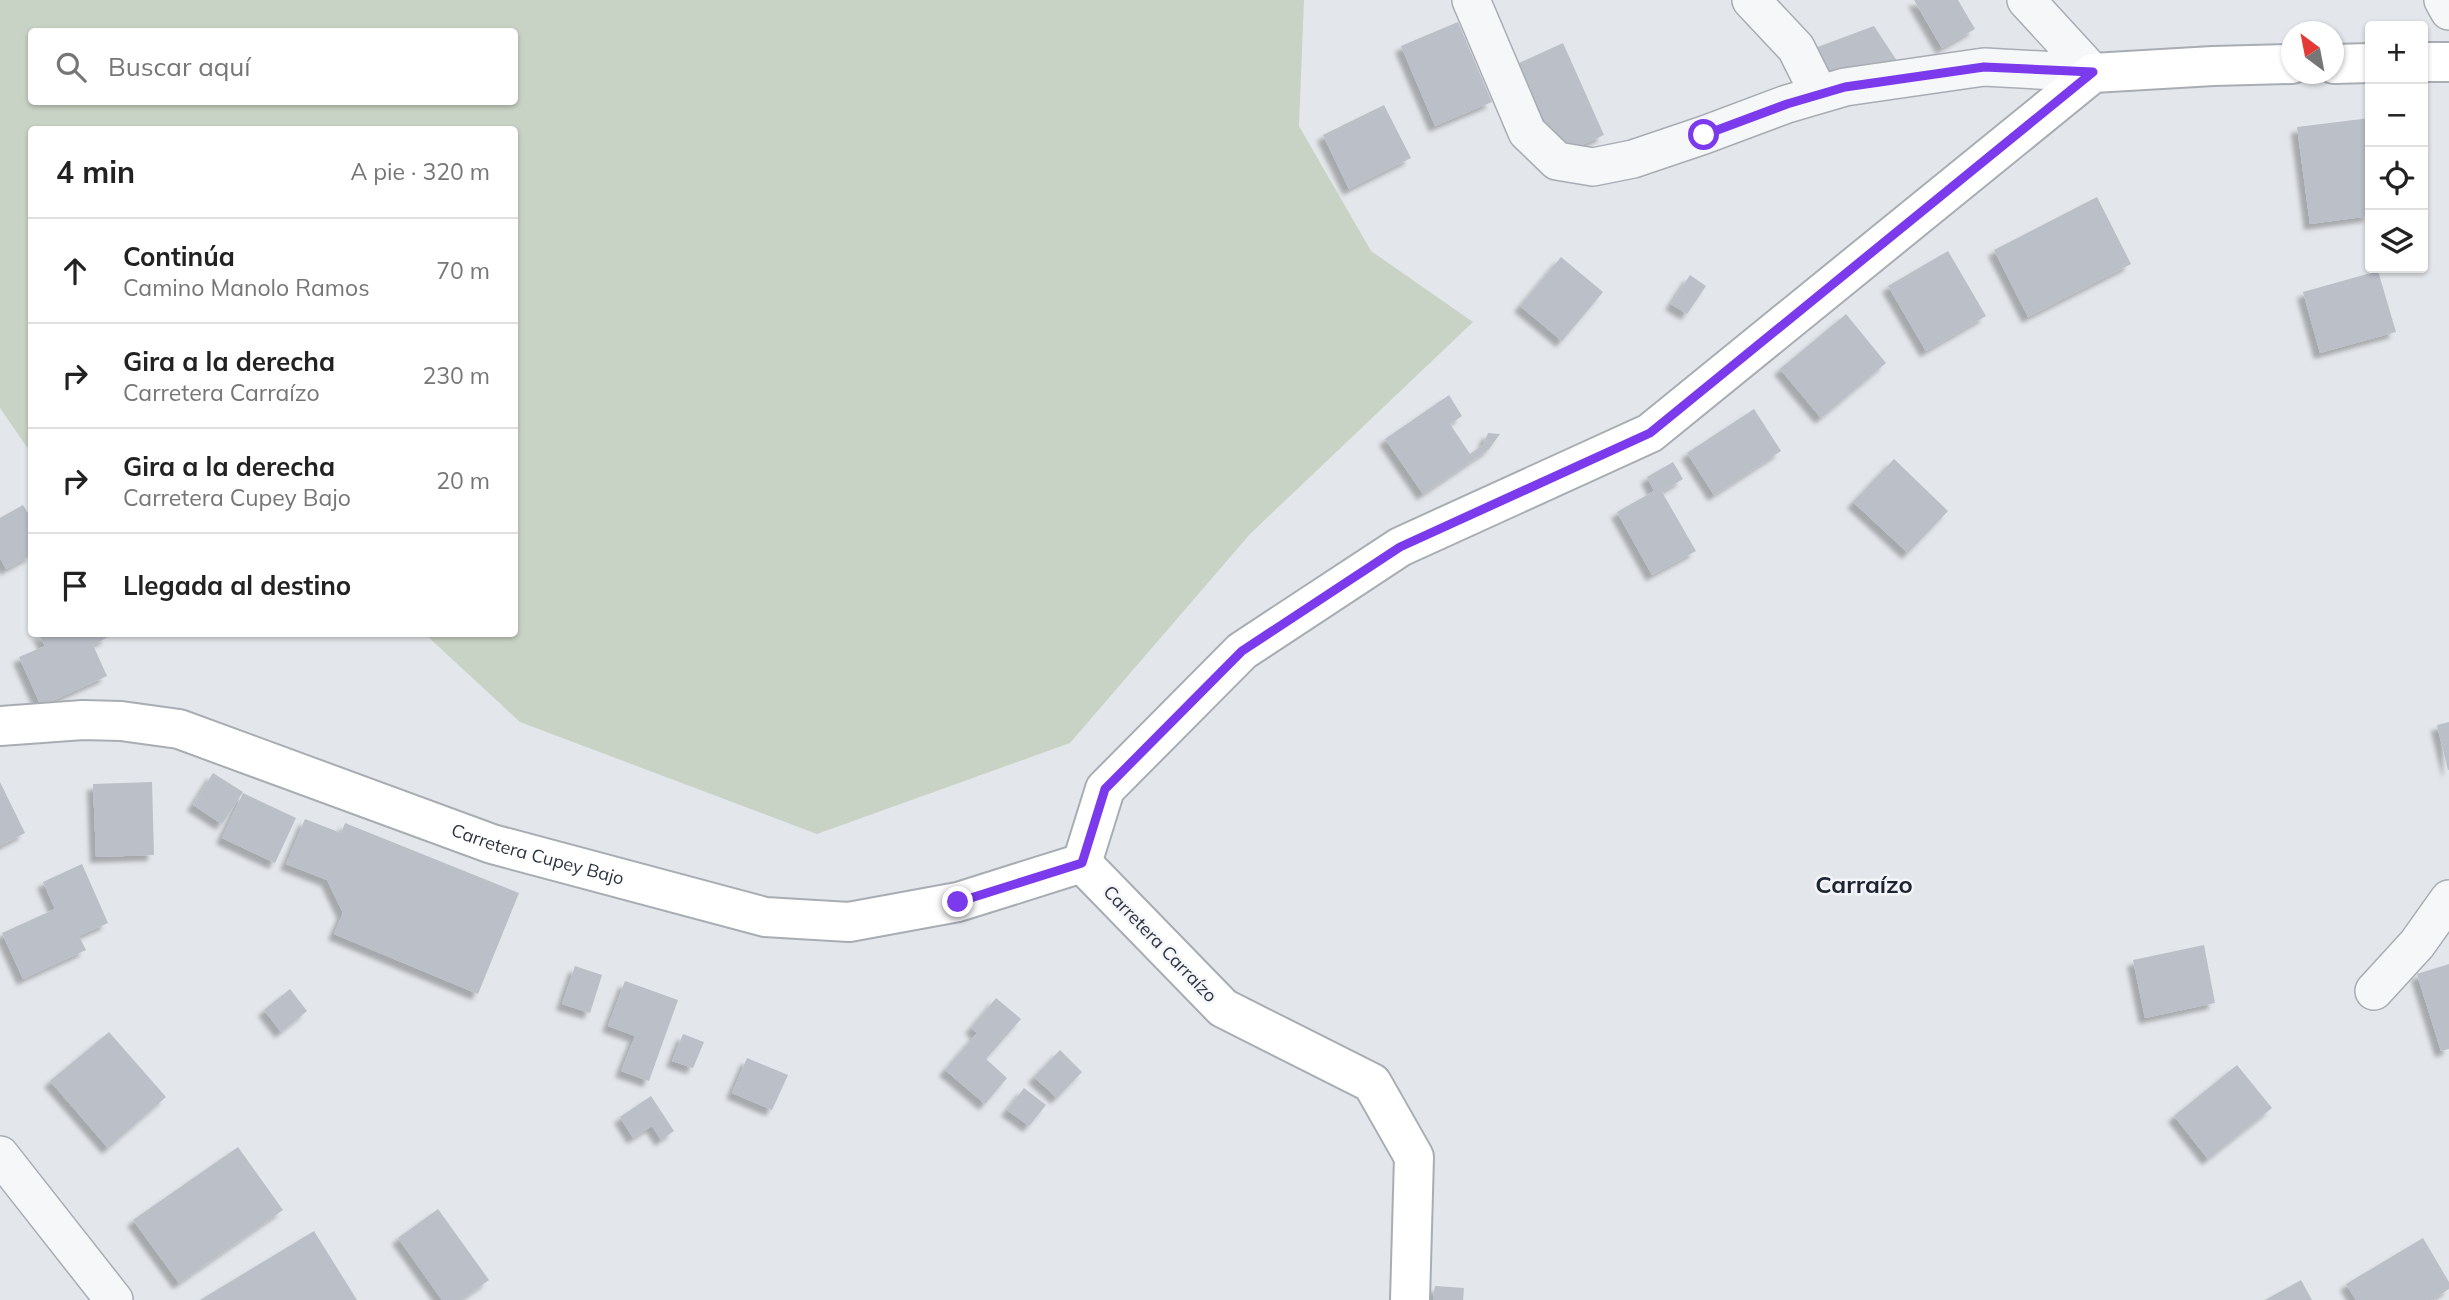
<!DOCTYPE html>
<html lang="es">
<head>
<meta charset="utf-8">
<style>
	:root { --surface:#fff; --page:#f2f2f2; --text:#222; --muted:#767676; --line:#e0e0e0 }
	body { margin:0; font-family:Mulish,sans-serif; background:var(--page); color:var(--text) }
	.controls { position:absolute; right:21px; top:21px; display:grid; overflow:hidden; border-radius:7px; box-shadow:0 2px 5px #0004 }
	.controls button { width:63px; height:63px; display:grid; place-items:center; padding:0; border:0; border-bottom:2px solid var(--line); background:var(--surface); color:var(--text); font:35px sans-serif }
	.compass { position:absolute; left:2281px; top:21px; width:63px; height:63px; border-radius:50%; background:var(--surface); box-shadow:0 2px 5px #0004; rotate:328deg }
	.stop { position:absolute; width:21px; height:21px; margin:-16px; border:5px solid #7c3aed; border-radius:50%; background:#fff }
	.stop.end { background:#7c3aed; border-color:#fff; box-shadow:0 2px 7px #0008 }
	.list { margin:0; padding:0; list-style:none }
	h2 { display:flex; justify-content:space-between; align-items:center; height:91px; margin:0; padding:0 28px; font-size:30px }
	h2 small { font-size:23px; font-weight:400; color:var(--muted) }
	.list li { display:grid; grid-template-columns:46px 1fr auto; gap:21px; align-items:center; box-sizing:border-box; height:105px; padding:0 28px; border-top:2px solid var(--line) }
	.list b { display:block; font-size:26px; white-space:nowrap }
	.list p { margin:0; font-size:23px; white-space:nowrap; color:var(--muted) }
	.list em { font-size:23px; font-style:normal; color:var(--muted) }
	.icon { flex:none; width:38px; height:38px; fill:none; stroke:currentColor; stroke-width:2; stroke-linecap:round; stroke-linejoin:round }
	.map { position:relative; flex:none; width:2449px; height:1300px; overflow:hidden }
	.search { position:absolute; background:var(--surface); box-shadow:0 2px 5px #0004; left:28px; top:28px; width:490px; height:77px; display:flex; align-items:center; gap:18px; box-sizing:border-box; padding:0 24px; border-radius:7px; color:var(--muted); font-size:26px }
	.panel { position:absolute; background:var(--surface); box-shadow:0 2px 5px #0004; left:28px; top:126px; width:490px; height:511px; border-radius:7px }
	.map>svg:first-child { display:block }
</style>
</head>
<body>
<div class="map">
<svg width="2449" height="1300" viewBox="0 0 2449 1300">
	<defs>
		<filter id="shadow"><feDropShadow dx="-6" dy="6" stdDeviation="2" flood-color="#0004"/></filter>
	</defs>
	<rect width="100%" height="100%" fill="#e3e6ea"/>
	<path fill="#c9d3c5" fill-rule="evenodd" d="M0 0H1304L1299 126 1371 251 1473 322 1250 534 1070 743 817 834 520 722 425 634H514V130H32L31 453 0 408ZM32 32H514V102H32Z"/>
	<path fill="#bbbfc7" filter="url(#shadow)" d="M1914 0H1958L1975 29 1942 48Z
		M1458 22 1492 102 1435 126 1401 46Z
		M1874 26 1903 70 1833 84 1815 48Z
		M1563 43 1604 135 1560 155 1519 63Z
		M1384 105 1411 158 1349 189 1323 135Z
		M2370 118V216L2310 224 2297 127Z
		M2097 197 2131 264 2028 317 1994 250Z
		M1948 251 1986 316 1926 351 1888 286Z
		M1561 257 1603 292 1562 341 1520 306Z
		M2378 271 2396 332 2320 353 2303 292Z
		M1690 275 1706 286 1687 314 1671 304Z
		M1846 314 1886 363 1821 418 1780 369Z
		M1449 395 1462 416 1450 424 1470 454 1483 445 1488 433 1500 434 1489 449 1423 494 1385 439Z
		M1754 409 1781 451 1714 495 1687 453Z
		M1894 459 1948 511 1908 553 1853 502Z
		M1673 462 1683 479 1662 492 1696 551 1652 575 1617 512 1654 491 1647 477Z
		M23 505 32 520V555L6 569 0 558V518Z
		M39 634H106L108 637 93 645 107 676 41 706 19 657 45 646Z
		M2449 722V770H2448L2437 725Z
		M213 773 243 792 222 824 193 805Z
		M0 782 25 833 0 846Z
		M152 782 154 855 96 857 93 784Z
		M243 793 296 818 275 863 222 838Z
		M305 819 341 833 345 823 519 893 478 994 334 934 343 913 327 880 286 864Z
		M82 864 108 923 79 936 86 950 23 979 2 933 55 909 43 882Z
		M2204 945 2215 1003 2145 1018 2133 960Z
		M2449 964V1049L2441 1051 2417 974Z
		M575 966 602 975 590 1013 562 1004Z
		M625 981 678 1000 649 1081 621 1071 635 1036 608 1026Z
		M290 989 307 1011 281 1032 264 1010Z
		M996 998 1021 1019 986 1059 1007 1078 985 1104 945 1070 977 1033 971 1028Z
		M109 1032 166 1097 108 1148 50 1081Z
		M683 1034 704 1042 693 1068 672 1061Z
		M1060 1050 1082 1072 1057 1098 1034 1077Z
		M747 1058 788 1075 772 1110 732 1093Z
		M2237 1065 2272 1108 2208 1159 2174 1116Z
		M1024 1088 1046 1105 1029 1126 1007 1110Z
		M651 1096 674 1131 661 1140 652 1126 633 1138 620 1117Z
		M238 1147 283 1210 179 1283 133 1220Z
		M438 1209 489 1280 461 1300H442L398 1238Z
		M314 1231 357 1300H200Z
		M2423 1238 2449 1282V1289L2431 1300H2356L2346 1284Z
		M2301 1280 2312 1300H2265Z
		M1435 1286 1464 1288 1463 1300H1433Z"/>
	<g fill="none" stroke-linecap="round" stroke-linejoin="round">
		<g stroke="#a8adb4" stroke-width="40">
			<path id="street" d="M1471 0 1527 132 1557 161 1593 167 1633 159 1704 135 1787 104 1845 87 1984 67 2093 73
				M1751 0 1796 48 1819 94
				M2026 0 2093 73
				M2443 0 2449 11
				M2374 991 2417 944 2449 899
				M0 1155 114 1300"/>
		</g>
		<g stroke="#a8adb4" stroke-width="42">
			<g id="secondary">
				<path d="M2423 62H2449"/>
				<path d="M2334 64 2370 63"/>
				<path id="s1" d="M0 726 83 720 121 721 179 729 492 844 765 917 849 922 958 902 1082 863"/>
				<path d="M1410 1300 1414 1157 1372 1083 1223 1008 1082 863 1105 789 1242 651 1400 547 1650 433 2093 73 2213 66 2292 64"/>
			</g>
		</g>
		<use href="#street" stroke="#f6f7f9" stroke-width="37"/>
		<use href="#secondary" stroke="#fff" stroke-width="38"/>
	</g>
	<g fill="none" stroke-linecap="round" stroke-linejoin="round">
		<path stroke="#7c3aed" stroke-width="9" d="M958 902 1082 863 1105 789 1242 651 1400 547 1650 433 2093 72 1984 67 1845 87 1787 104 1704 135"/>
	</g>
	<g text-anchor="middle" stroke-width="5" stroke-linejoin="round" paint-order="stroke">
		<g font-size="18" fill="#2c3441" stroke="#f3f5f8">
			<text dy="6" stroke="none"><textPath href="#s1" startOffset="560">Carretera Cupey Bajo</textPath></text>
			<text transform="translate(1160 944) rotate(46)" y="6">Carretera Carraízo</text>
		</g>
		<g font-size="24" font-weight="bold" fill="#1e2532" stroke="#f3f5f8">
			<text x="1864" y="893">Carraízo</text>
		</g>
	</g>
</svg>
<div class="controls">
<button>+</button>
<button>−</button>
<button><svg class="icon" aria-label="locate" viewBox="0 0 24 24"><circle cx="12" cy="12" r="6"/><path d="M12 2v4M12 18v4M2 12h4M18 12h4"/></svg></button>
<button><svg class="icon" aria-label="layers" viewBox="0 0 24 24"><path d="M12 4l9 5-9 5-9-5zM3 14l9 5 9-5"/></svg></button>
</div>
<svg class="compass" viewBox="-18 -18 36 36"><path d="M0-13l5 13h-10z" fill="#e53935"/><path d="M0 13l5-13h-10z" fill="#767676"/></svg>
<div class="stop" style="left:1704px;top:135px"></div>
<div class="stop end" style="left:958px;top:902px"></div>
<div class="search"><svg class="icon" aria-label="search" viewBox="0 0 24 24"><circle cx="10" cy="10" r="6"/><path d="M15 15l6 6"/></svg>Buscar aquí</div>
<section class="panel">
<h2>4 min<small>A pie · 320 m</small></h2>
<ul class="list">
<li><svg class="icon" aria-label="ahead" viewBox="0 0 24 24"><path d="M12 20V5M6 11l6-6 6 6"/></svg><div><b>Continúa</b><p>Camino Manolo Ramos</p></div><em>70 m</em></li>
<li><svg class="icon" aria-label="right" viewBox="0 0 24 24"><path d="M7 20v-9h11M14 6l5 5-5 5"/></svg><div><b>Gira a la derecha</b><p>Carretera Carraízo</p></div><em>230 m</em></li>
<li><svg class="icon" aria-label="right" viewBox="0 0 24 24"><path d="M7 20v-9h11M14 6l5 5-5 5"/></svg><div><b>Gira a la derecha</b><p>Carretera Cupey Bajo</p></div><em>20 m</em></li>
<li><svg class="icon" aria-label="arrive" viewBox="0 0 24 24"><path d="M6 21V4h12l-3 4 3 4H6"/></svg><div><b>Llegada al destino</b></div></li>
</ul>
</section>
</div>
</body>
</html>
